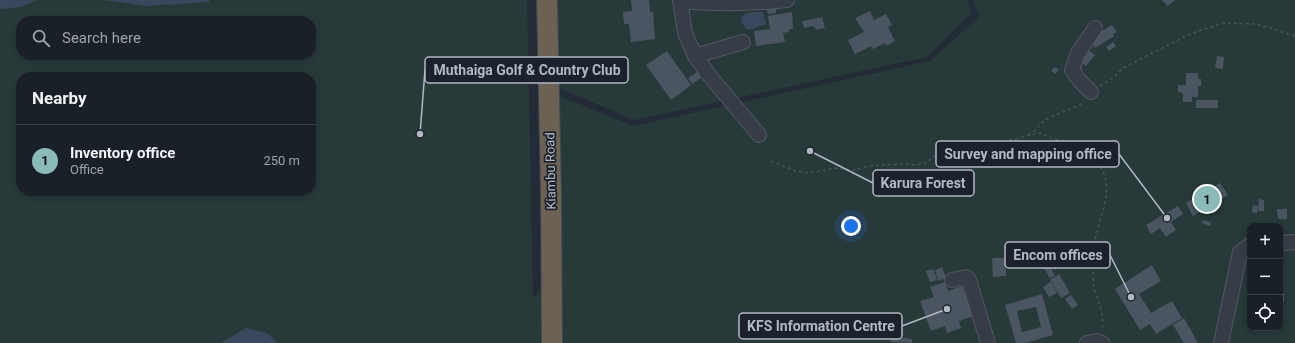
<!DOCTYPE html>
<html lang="en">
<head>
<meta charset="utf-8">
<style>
	:root { --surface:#1a2028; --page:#272d34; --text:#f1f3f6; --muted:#9fa3a8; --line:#383e45; --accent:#8bbbb9 }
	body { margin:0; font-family:Roboto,sans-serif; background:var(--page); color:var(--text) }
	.controls { position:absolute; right:12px; bottom:12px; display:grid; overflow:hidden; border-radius:8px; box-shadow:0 2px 6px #0003 }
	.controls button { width:36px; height:36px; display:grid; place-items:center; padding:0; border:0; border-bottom:1px solid var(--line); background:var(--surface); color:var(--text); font:20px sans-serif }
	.you { position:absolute; left:851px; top:226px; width:14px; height:14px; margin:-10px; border:3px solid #fff; border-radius:50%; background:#1a73e8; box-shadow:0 0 0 6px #1a73e833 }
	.badge { display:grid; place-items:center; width:26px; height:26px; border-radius:50%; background:var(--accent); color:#111; font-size:13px; font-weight:700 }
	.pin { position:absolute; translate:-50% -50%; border:2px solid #fff; box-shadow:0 1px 4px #0006 }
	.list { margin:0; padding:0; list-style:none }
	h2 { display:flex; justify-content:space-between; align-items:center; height:52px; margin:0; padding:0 16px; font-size:17px }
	h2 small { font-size:13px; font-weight:400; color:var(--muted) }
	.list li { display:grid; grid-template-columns:26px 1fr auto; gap:12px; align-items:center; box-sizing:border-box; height:72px; padding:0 16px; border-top:1px solid var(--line) }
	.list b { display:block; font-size:15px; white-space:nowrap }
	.list p { margin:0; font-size:13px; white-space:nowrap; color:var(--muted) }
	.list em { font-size:13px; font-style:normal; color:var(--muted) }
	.icon { flex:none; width:22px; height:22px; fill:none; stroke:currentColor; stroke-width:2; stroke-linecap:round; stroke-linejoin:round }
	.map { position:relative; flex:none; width:1295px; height:343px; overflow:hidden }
	.search { position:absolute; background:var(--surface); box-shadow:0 2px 6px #0003; left:16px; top:16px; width:300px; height:44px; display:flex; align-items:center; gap:10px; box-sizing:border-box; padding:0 14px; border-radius:16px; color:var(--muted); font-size:15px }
	.panel { position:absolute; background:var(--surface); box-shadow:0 2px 6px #0003; left:16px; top:72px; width:300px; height:124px; border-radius:16px }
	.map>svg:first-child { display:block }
</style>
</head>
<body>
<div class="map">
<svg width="1295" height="343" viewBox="0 0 1295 343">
	<rect width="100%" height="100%" fill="#232b36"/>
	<path fill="#283939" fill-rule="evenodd" d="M0 0H527L533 297 542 289 541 343H0ZM21 21H311V55H21ZM21 77H311V191H21Z
		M554 0H967L971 13 927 57 634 120 555 86Z
		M973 0H1295V343H556L545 90 633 126 930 61 979 17ZM1250 226H1280V328H1250Z"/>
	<path fill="#3a485d" d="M0 0H37L21 7 0 9Z
		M103 0H209V2L147 6Z
		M753 12H763L766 24 753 29H747L741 22 742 17 746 13Z
		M246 328 267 333 278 343H221Z"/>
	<path fill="#4b5561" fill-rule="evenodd" d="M631 0H649L650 12H653L655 39 631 42 629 24H624L623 12 632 11Z
		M1162 0H1175L1168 6Z
		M776 8V13L768 14 767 10Z
		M870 11 874 20 886 14 892 25 888 27 895 41 886 46 885 43 873 49 871 46 855 54 848 40 864 32 855 18Z
		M792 12 793 29H789V32L783 33 785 42 756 46 754 31 770 29 768 16Z
		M822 17 825 28 816 30 815 27H813V26L804 28 802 21Z
		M1112 25 1117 32 1113 34 1114 36 1095 48 1089 39Z
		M1113 42 1116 46 1109 51 1106 47Z
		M667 51 691 85 671 100 646 65Z
		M1090 51 1095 55 1086 66 1080 61Z
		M1217 56 1224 57 1223 69 1215 68Z
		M1055 67 1059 70 1055 74 1051 70Z
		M697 72 701 78 692 84 688 78Z
		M1186 73H1198V79H1201V86H1198V97H1192V102H1183V93L1178 92V85H1186Z
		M1196 100H1218V108H1196Z
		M1220 183 1228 195 1193 216 1186 203Z
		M1259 199 1264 200V211H1258Z
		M1253 205 1258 206 1257 213 1252 212Z
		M1178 206 1183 214 1171 222 1176 230 1166 237 1160 228 1151 234 1146 225Z
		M1277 209H1287V219H1278Z
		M1203 220 1211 222 1210 226 1202 223Z
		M992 258H1005L1006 276 993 277Z
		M1058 262 1060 266 1054 270 1051 266Z
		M1049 265 1055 276 1050 278 1044 268Z
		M1152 265 1161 281 1139 294 1151 313 1172 301 1182 318 1156 334 1150 324 1140 330 1115 289Z
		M942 267 946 278 938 281 935 270Z
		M933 269 937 280 930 282 926 271Z
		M1059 274 1070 293 1061 298 1050 280Z
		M945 282 948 291 962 286 973 316 959 321 961 328 947 333 945 326 931 331 920 301 934 297 930 287Z
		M1051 282 1057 293 1049 297 1043 287Z
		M1284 293V302H1280V294Z
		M1042 294 1053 335 1025 343H1016L1005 305ZM1036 307 1041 327 1022 332 1017 311Z
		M1071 295 1078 305 1072 309 1065 299Z
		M1184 318 1198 343H1184L1173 325Z
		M893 328 896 329V331L900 332V337L912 339V343L891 342Z"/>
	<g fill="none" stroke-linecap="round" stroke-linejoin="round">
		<g stroke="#515861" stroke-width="16">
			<path id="minor" d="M680 0 685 33 695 56 709 75 759 135
				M680 1C716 4 752 4 787 0
				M695 56 743 42
				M1091 92 1079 80 1072 70 1078 53 1095 28
				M1280 243 1295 242
				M952 280 966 277 969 280 988 343
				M1087 343 1097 341 1102 343
				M1221 343 1240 252 1250 245"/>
		</g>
		<g stroke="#414851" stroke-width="22">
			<path id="highway" d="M547 0 551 192 552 343"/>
		</g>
		<path stroke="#445456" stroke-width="1.5" stroke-dasharray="3 3" stroke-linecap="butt" d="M1100 86 1115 76 1123 68 1190 34 1223 23 1257 24 1295 36
			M1028 135C1038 130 1039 123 1048 118L1080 105 1084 100
			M771 161 796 171 808 173 836 168 853 170 869 166 904 164 915 165 926 163 935 156 957 149 979 147 1040 133C1060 144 1079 141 1094 160 1097 163 1100 166 1102 169 1115 195 1096 221 1094 247 1093 258 1092 276 1094 287 1097 301 1107 317 1101 331"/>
		<use href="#minor" stroke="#363d46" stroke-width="14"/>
		<use href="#highway" stroke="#6c6254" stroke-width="20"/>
	</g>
	<g text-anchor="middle" stroke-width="3.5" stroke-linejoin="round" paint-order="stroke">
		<g font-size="13" fill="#b1b8c3" stroke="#1b222b">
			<text transform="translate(550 171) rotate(-91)" y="5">Kiambu Road</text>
		</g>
	</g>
	<path fill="none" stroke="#b1b8c3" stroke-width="1.5" d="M420 134L425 70M1167 218L1119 154M810 151L873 183M1131 297L1110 255M947 309L902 326"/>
	<g fill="#b1b8c3" stroke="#1b222b" stroke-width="1.5">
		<circle cx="420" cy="134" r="4"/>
		<circle cx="1167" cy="218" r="4"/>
		<circle cx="810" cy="151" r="4"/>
		<circle cx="1131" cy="297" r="4"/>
		<circle cx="947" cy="309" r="4"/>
	</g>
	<g fill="#1b222b" stroke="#b1b8c3" stroke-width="1.5">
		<rect x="425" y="57" width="203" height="26" rx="4"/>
		<rect x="936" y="141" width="183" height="26" rx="4"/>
		<rect x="873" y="170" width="101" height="26" rx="4"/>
		<rect x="1005" y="242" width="105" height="26" rx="4"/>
		<rect x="739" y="313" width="163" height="26" rx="4"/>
	</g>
	<g font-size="14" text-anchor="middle" font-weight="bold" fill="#b1b8c3">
		<text x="527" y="75">Muthaiga Golf &amp; Country Club</text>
		<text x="1028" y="159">Survey and mapping office</text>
		<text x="923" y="188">Karura Forest</text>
		<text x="1058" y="260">Encom offices</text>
		<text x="821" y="331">KFS Information Centre</text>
	</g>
</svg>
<div class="controls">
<button>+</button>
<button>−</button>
<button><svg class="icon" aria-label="locate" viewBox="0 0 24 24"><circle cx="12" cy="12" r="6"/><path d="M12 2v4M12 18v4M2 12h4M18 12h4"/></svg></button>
</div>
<div class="you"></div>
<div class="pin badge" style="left:1207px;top:199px">1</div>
<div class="search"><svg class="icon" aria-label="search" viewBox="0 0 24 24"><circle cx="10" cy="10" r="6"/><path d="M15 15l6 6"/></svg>Search here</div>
<section class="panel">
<h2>Nearby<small></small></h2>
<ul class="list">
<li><span class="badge">1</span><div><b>Inventory office</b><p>Office</p></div><em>250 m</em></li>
</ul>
</section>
</div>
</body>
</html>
